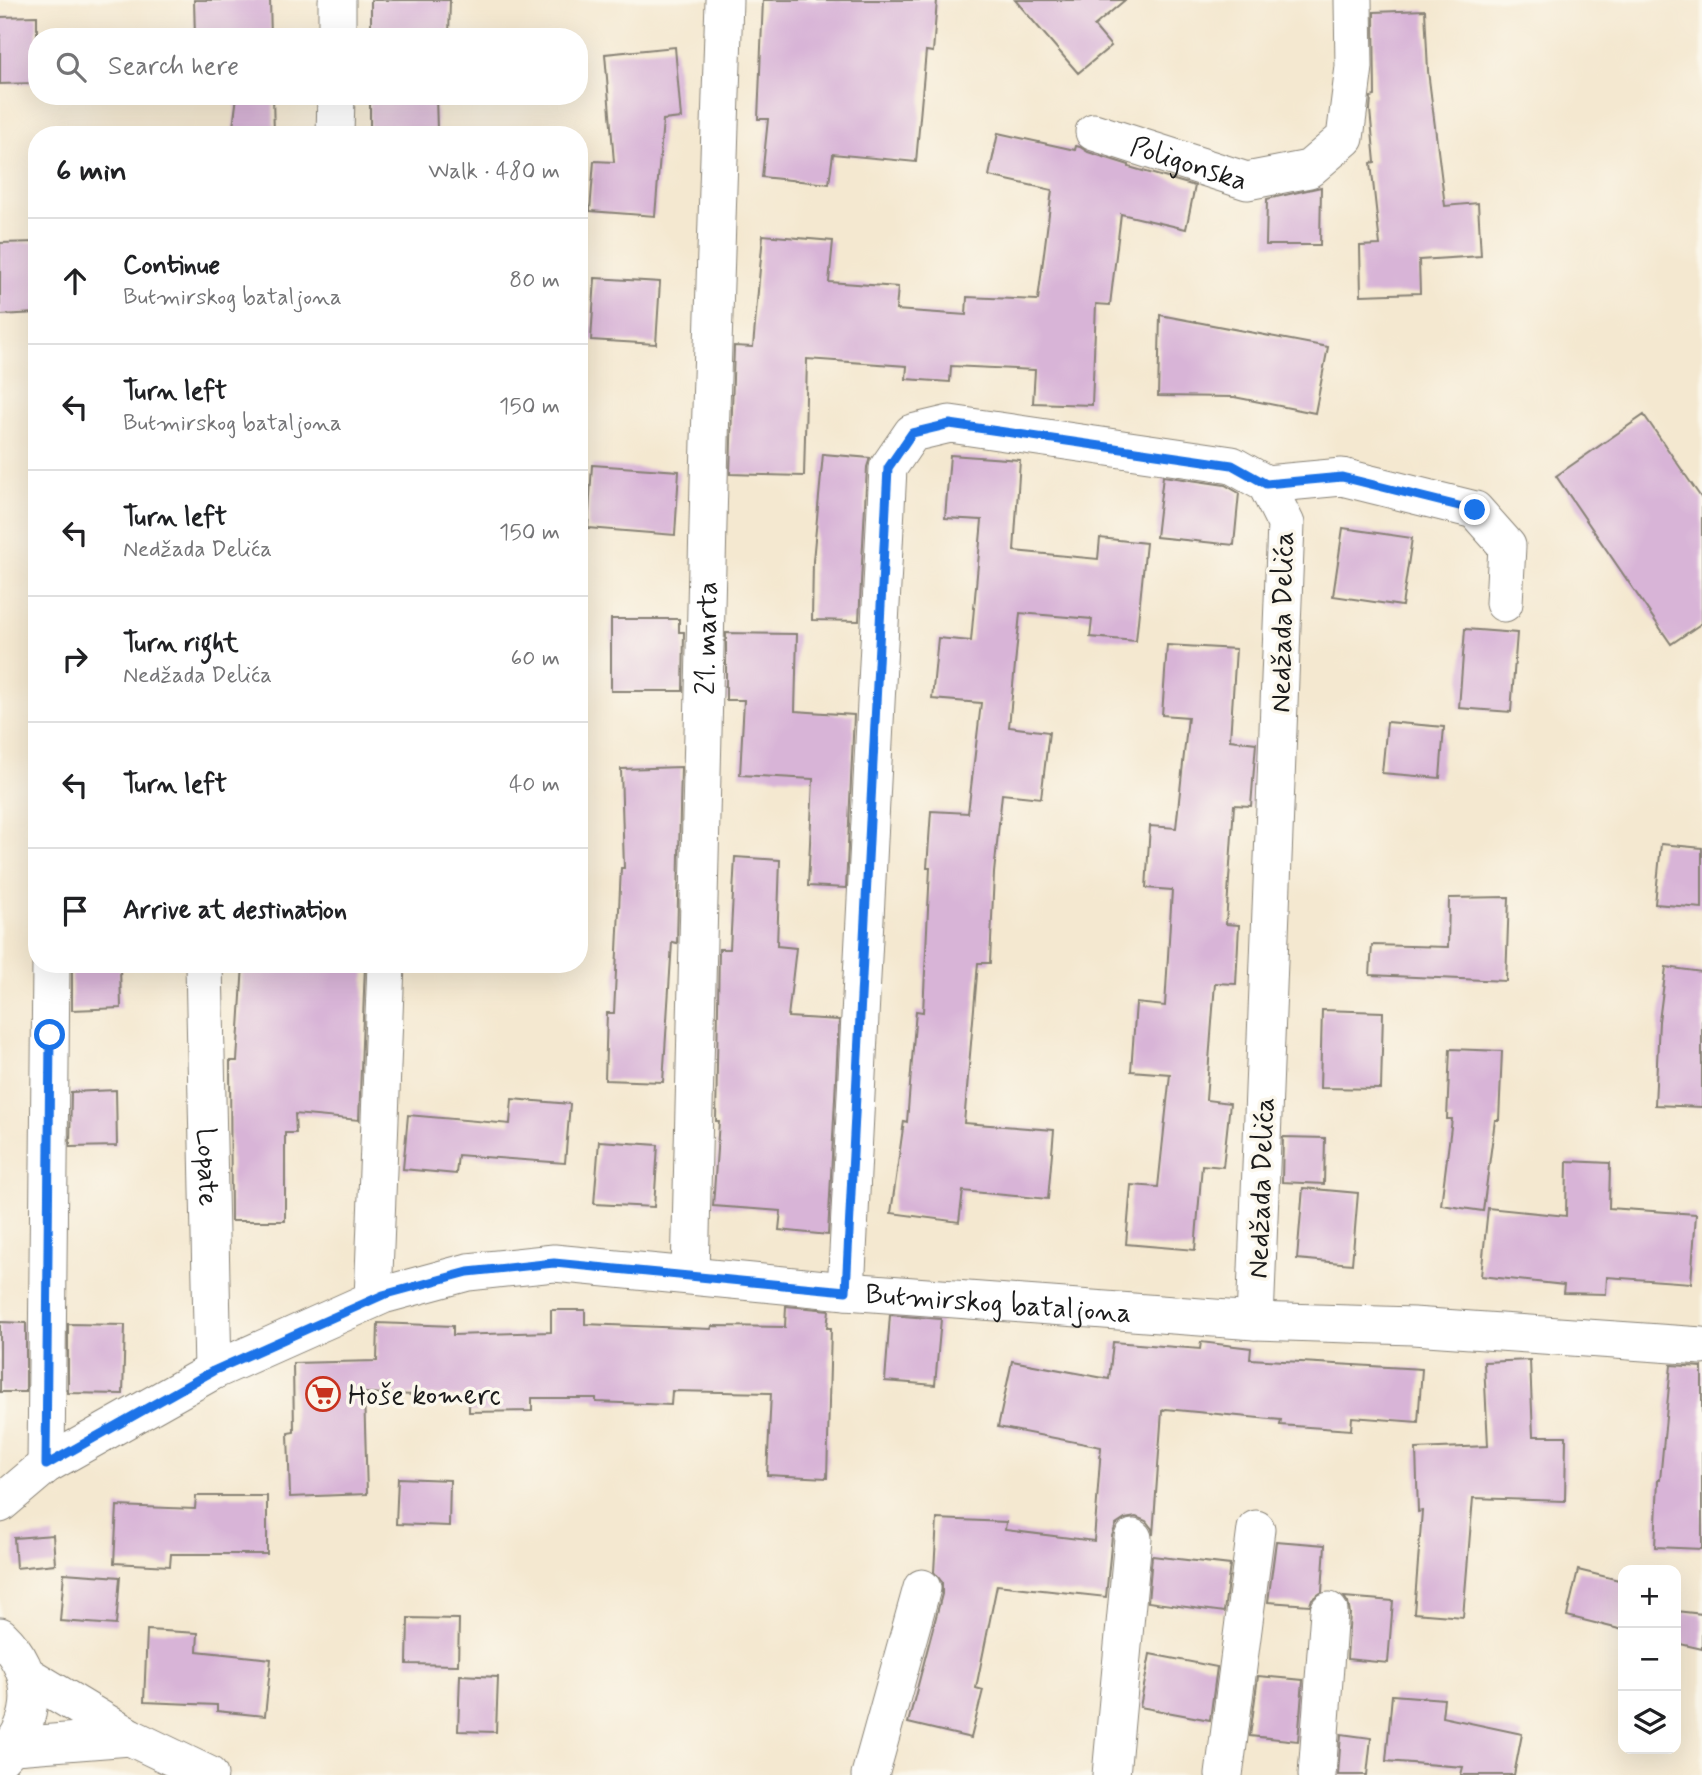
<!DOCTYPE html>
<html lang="en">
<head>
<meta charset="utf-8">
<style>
	:root { --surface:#fff; --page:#f2f2f2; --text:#202124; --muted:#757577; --line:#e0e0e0 }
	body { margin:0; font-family:Mynerve,sans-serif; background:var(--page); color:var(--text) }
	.controls { position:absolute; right:21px; bottom:21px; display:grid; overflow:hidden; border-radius:14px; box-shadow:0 7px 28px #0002 }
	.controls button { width:63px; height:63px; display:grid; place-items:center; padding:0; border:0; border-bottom:2px solid var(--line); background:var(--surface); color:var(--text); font:35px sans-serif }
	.stop { position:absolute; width:21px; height:21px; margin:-16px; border:5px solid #1a73e8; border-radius:50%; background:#fff }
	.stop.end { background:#1a73e8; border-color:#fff; box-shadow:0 2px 7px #0008 }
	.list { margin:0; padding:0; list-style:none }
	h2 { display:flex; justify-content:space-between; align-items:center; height:91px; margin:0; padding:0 28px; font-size:30px }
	h2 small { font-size:23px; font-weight:400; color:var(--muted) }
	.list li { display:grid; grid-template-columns:46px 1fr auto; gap:21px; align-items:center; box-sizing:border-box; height:126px; padding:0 28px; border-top:2px solid var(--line) }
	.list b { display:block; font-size:26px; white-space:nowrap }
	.list p { margin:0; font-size:23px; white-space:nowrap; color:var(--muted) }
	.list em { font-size:23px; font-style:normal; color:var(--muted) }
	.icon { flex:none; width:38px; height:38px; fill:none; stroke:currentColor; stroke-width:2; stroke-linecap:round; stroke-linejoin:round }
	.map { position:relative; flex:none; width:1702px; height:1775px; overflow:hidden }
	.search { position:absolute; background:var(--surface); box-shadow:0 7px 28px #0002; left:28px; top:28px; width:560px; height:77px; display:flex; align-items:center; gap:18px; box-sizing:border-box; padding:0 24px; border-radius:28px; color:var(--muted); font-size:26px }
	.panel { position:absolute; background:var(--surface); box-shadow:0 7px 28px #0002; left:28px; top:126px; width:560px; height:847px; border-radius:28px }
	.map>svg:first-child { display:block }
</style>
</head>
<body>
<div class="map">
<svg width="1702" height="1775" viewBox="0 0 1702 1775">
	<rect width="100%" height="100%" fill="#fbf7ec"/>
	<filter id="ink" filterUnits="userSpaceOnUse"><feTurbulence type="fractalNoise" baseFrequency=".0143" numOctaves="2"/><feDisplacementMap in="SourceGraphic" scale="14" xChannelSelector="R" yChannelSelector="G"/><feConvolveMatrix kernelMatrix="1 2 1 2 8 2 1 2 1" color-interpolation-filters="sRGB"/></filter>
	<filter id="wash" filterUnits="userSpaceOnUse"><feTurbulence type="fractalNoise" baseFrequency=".00686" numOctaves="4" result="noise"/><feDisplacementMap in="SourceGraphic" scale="28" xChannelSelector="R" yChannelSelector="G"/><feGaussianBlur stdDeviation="1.57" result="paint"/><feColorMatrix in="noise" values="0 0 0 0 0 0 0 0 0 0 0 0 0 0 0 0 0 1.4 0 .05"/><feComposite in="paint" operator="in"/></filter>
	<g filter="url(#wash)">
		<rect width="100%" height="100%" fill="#f4e8d0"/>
		<g id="blocks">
			<path fill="#d8b4d7" d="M194 0H270L271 37H195Z
				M371 0H450L449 37H371Z
				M763 0H937L933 52 926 51 916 162 833 154 829 184 762 177 768 119H758Z
				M1015 0H1125L1094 26 1111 46 1078 73Z
				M1425 10 1428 71 1445 206 1478 203 1481 256 1419 260 1420 293 1361 295 1360 246 1380 245 1371 163 1375 162 1370 110 1371 97 1375 96 1374 12Z
				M37 16V83L0 84V17Z
				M675 47 681 118 663 120 655 216 590 211 594 161 614 162 605 54Z
				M237 96H273L274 135H232Z
				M370 96H436L437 130 370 131Z
				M998 133 1075 150 1076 146 1080 147 1088 152 1129 165V167L1195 186 1186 229 1121 214 1110 305 1096 304 1092 405 1033 403 1035 370 951 366 950 382 906 379 907 366 807 359 804 476 730 474 734 346 753 347 763 235 833 241 829 282 898 287 896 310 966 315 967 297 1038 300 1052 190 989 176Z
				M1321 187 1320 245H1266L1267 199Z
				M37 242V313L0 315V243Z
				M595 278 660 282 656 344 591 340Z
				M1160 315 1328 347 1315 413 1234 397 1158 396Z
				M1644 415 1702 499V623L1671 644 1556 476Z
				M823 454 870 458 867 467 859 621 812 620 813 561Z
				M950 455 1020 460 1014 551 1098 559 1100 538 1146 543 1136 641 1090 637 1092 619 1020 613 1009 727 1049 732 1041 798 1002 794 994 873 990 963H978L964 1123 1054 1130 1048 1199 963 1191 959 1222 891 1213 904 1121 907 1122 916 1011 923 1012 930 868H927L931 811 968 813 981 703 932 699 938 638 971 641 982 520 945 518Z
				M592 465 679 471 675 535 588 528Z
				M1163 476 1225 485 1239 493 1234 545 1156 537Z
				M1343 528 1412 538 1402 606 1333 596Z
				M611 619H679V632H684L683 691H611Z
				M1465 629 1517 633 1511 712 1459 708Z
				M726 633 797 634 795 711 854 715 846 888 808 886 813 779 740 775 744 700H726Z
				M1167 645 1236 649 1230 740 1256 743 1251 806 1234 805 1226 924 1239 925 1236 984 1215 983 1206 1100 1230 1103 1223 1167 1202 1165 1195 1250 1126 1244 1131 1185 1158 1187 1170 1074 1131 1071 1136 1003 1165 1006 1172 890 1146 888 1150 826 1176 828 1188 717 1162 715Z
				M1387 722 1444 727 1440 778 1382 773Z
				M681 767 677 943 672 942 663 1082 605 1080 607 1013H614L621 868H624L621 769Z
				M1661 844 1702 848V908L1655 904Z
				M735 857 780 860 777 946 796 948 788 1017 839 1020 828 1235 779 1230 781 1211 713 1206 719 1121H716L719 949H730Z
				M1509 897 1506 981 1370 975 1372 945 1448 947 1449 898Z
				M72 964H120L121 1008 72 1010Z
				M243 964 365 966 359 1120 295 1114 296 1133H285V1221H231L230 1061H237Z
				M1666 967 1702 972V1107L1655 1105 1659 1021Z
				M1322 1010 1383 1012 1381 1089 1320 1088Z
				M1450 1049 1502 1051 1499 1120H1495L1483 1211 1441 1205 1452 1119H1447Z
				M116 1090 117 1146 70 1147 71 1092Z
				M512 1099 570 1104 565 1163 458 1155 456 1174 403 1169 408 1115 510 1124Z
				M1283 1137 1325 1138 1324 1184 1282 1182Z
				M599 1141 658 1145 654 1207 594 1204Z
				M1567 1161 1610 1163 1609 1208 1696 1214 1691 1283 1607 1277 1606 1294 1563 1293 1564 1285 1481 1276 1488 1208 1566 1216Z
				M1303 1188 1358 1193 1352 1264 1297 1259Z
				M786 1306 829 1310 827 1328H831L827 1478 767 1475 771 1393 672 1391 671 1405 596 1402V1398H532V1411L469 1412V1397L364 1393 367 1494 290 1497 288 1433 294 1432 293 1363 377 1361 378 1323 453 1326V1335L551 1332V1310H585V1324L711 1329 712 1326 785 1327Z
				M890 1315 941 1319 935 1385 885 1381Z
				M0 1322 26 1323V1392H0Z
				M68 1324 125 1325 123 1394 68 1393Z
				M1113 1342 1200 1349 1201 1342 1251 1348 1250 1359 1422 1369 1418 1422 1352 1417 1351 1430 1280 1425 1281 1420 1166 1409 1162 1411 1153 1535 1152 1529 1146 1521 1136 1517 1125 1519 1116 1525 1112 1536 1106 1597 997 1585 976 1688 983 1690 971 1738 908 1723 942 1594V1582L934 1572 937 1519 1006 1522 1005 1530 1094 1541 1101 1447 998 1427 1012 1361 1109 1379Z
				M1530 1360 1533 1436H1566L1565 1501 1473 1498 1463 1617 1414 1613 1422 1511 1418 1512 1416 1449 1488 1446 1484 1362Z
				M1671 1365 1702 1367V1549L1655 1547 1658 1480H1660Z
				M398 1478 450 1480 449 1526 396 1524Z
				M196 1496H267V1554H171L170 1566 114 1563 117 1506 195 1509Z
				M53 1535 55 1564 16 1568 14 1538Z
				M1276 1541 1325 1545 1322 1592 1312 1599 1310 1605 1268 1602Z
				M1152 1556 1230 1565 1224 1612 1148 1602Z
				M1578 1570 1623 1581V1630L1567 1616Z
				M64 1573 120 1577 116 1625 60 1621Z
				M1344 1597 1393 1601 1388 1663 1347 1659 1350 1613 1348 1603Z
				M1676 1611 1702 1614V1649L1676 1643Z
				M408 1618 459 1619 458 1665 407 1664Z
				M147 1630 198 1633 197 1651 271 1659 265 1716 217 1711V1705L144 1702Z
				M1150 1654 1217 1667 1210 1720 1140 1707Z
				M460 1675 498 1677 496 1732 458 1731Z
				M1258 1676 1303 1680 1298 1741 1250 1736Z
				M1392 1695 1444 1699 1442 1717 1522 1734 1514 1775H1461L1463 1767 1386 1761Z
				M1341 1734 1371 1738 1367 1775H1338Z"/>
		</g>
	</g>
	<g filter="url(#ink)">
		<use href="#blocks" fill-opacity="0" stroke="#888276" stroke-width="2"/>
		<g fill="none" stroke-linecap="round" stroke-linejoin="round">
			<g stroke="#888276" stroke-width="39">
				<g id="minor">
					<path d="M337 37V0"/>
					<path id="s1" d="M1094 132 1247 181 1309 169 1345 138 1354 67 1353 0"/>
					<path d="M335 135 336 96"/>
					<path d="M1266 484 1342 477 1475 510 1507 546 1504 603"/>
					<path id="s2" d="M204 964 213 1371"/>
					<path id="s3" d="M690 1275 710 440 724 0"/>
					<path d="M846 1291 888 468 912 433 950 424 1232 465 1266 484 1286 524 1255 1321"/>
					<path d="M373 1299 386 964"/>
					<path d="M46 1465 51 964"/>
					<path id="s4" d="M0 1504 46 1465 213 1371 383 1295 468 1272 554 1263 846 1291 1255 1321 1413 1326 1702 1346"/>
					<path d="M0 1636C39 1673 38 1722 0 1759"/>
					<path d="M27 1675 130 1737 209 1775"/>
					<path d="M14 1746 130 1737"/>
					<path d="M870 1775 922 1588"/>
					<path d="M1111 1775 1133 1538"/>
					<path d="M1224 1775 1256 1529"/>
					<path d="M1317 1775 1329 1611"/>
				</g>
			</g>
			<use href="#minor" stroke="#fff" stroke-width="37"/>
		</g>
	</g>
	<g fill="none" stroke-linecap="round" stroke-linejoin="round" filter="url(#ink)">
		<path stroke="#1a73e8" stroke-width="9" d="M50 1035 46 1465 213 1371 383 1295 468 1272 554 1263 846 1291 888 468 912 433 950 424 1232 465 1266 484 1342 477 1475 510"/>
	</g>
	<defs>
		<g id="supermarket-ring" transform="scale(1.75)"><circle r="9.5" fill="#fbf7ec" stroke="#c8321e" stroke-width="1.5"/><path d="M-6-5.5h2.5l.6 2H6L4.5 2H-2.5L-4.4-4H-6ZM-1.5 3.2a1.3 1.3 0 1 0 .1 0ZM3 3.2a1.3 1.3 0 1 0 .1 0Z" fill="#c8321e"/></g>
	</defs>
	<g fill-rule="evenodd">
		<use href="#supermarket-ring" x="323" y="1394"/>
	</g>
	<g text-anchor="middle" stroke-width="7" stroke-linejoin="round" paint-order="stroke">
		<g font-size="28" fill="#1c1c1c" stroke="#fbf7ec">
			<text dy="10" stroke="none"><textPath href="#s1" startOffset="100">Poligonska</textPath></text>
			<text transform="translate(1281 622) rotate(-89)" y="10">Nedžada Delića</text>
			<text dy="10" stroke="none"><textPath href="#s3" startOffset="637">21. marta</textPath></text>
			<text dy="10" stroke="none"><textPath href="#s2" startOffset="203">Lopate</textPath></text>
			<text transform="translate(1260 1188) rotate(-88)" y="10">Nedžada Delića</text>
			<text dy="10" stroke="none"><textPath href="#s4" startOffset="1059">Butmirskog bataljona</textPath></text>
		</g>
		<g font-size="28" fill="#1c1c1c" stroke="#fbf7ec" text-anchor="start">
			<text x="348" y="1404">Hoše komerc</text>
		</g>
	</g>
</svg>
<div class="controls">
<button>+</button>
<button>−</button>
<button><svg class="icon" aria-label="layers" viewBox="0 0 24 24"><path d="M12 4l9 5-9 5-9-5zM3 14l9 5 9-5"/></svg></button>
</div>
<div class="stop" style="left:50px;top:1035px"></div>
<div class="stop end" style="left:1475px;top:510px"></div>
<div class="search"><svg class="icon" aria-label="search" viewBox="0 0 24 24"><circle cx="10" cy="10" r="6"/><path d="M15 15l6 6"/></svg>Search here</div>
<section class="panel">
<h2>6 min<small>Walk · 480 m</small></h2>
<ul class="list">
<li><svg class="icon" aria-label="ahead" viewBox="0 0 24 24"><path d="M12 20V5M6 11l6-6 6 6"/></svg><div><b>Continue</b><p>Butmirskog bataljona</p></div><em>80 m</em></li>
<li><svg class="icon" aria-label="left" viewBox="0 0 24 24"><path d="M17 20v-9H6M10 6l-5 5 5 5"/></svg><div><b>Turn left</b><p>Butmirskog bataljona</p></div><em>150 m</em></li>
<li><svg class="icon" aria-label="left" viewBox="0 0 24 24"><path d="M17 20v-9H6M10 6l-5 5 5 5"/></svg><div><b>Turn left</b><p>Nedžada Delića</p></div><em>150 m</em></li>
<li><svg class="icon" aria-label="right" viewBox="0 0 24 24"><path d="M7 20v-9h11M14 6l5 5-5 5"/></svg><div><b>Turn right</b><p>Nedžada Delića</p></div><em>60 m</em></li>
<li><svg class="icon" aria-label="left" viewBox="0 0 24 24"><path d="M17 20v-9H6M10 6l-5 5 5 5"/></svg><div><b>Turn left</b></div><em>40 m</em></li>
<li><svg class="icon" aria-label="arrive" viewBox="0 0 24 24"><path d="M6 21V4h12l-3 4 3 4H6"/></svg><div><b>Arrive at destination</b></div></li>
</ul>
</section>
</div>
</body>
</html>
